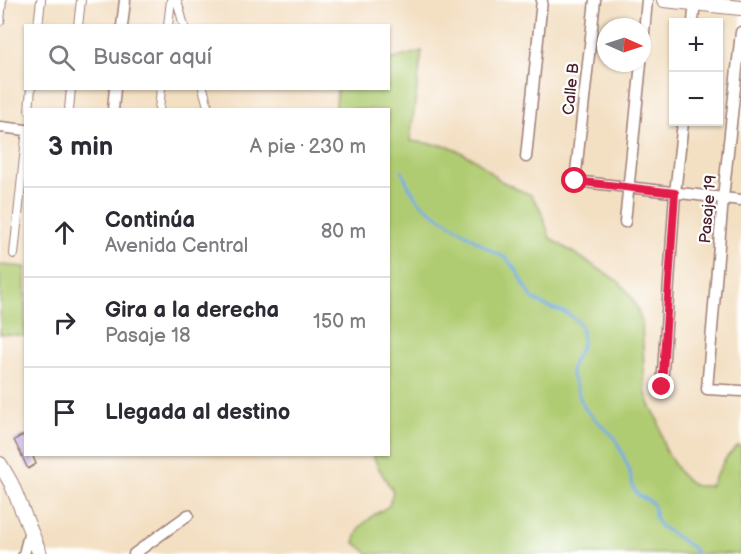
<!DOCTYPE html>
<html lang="es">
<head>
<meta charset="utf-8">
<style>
	:root { --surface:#fff; --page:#f7f7f7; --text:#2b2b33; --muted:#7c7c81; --line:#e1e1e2 }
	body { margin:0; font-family:"Balsamiq Sans",sans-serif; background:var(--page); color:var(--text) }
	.controls { position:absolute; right:18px; top:18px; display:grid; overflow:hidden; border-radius:0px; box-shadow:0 2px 4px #0004 }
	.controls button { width:54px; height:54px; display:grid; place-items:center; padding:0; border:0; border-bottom:2px solid var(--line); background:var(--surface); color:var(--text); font:30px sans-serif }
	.compass { position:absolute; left:597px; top:18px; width:54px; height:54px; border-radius:50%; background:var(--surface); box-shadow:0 2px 4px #0004; rotate:93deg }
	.stop { position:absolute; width:18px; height:18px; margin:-14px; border:4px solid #e11d48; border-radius:50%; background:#fff }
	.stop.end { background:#e11d48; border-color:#fff; box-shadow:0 2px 6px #0008 }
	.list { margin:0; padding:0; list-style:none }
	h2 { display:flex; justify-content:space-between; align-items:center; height:78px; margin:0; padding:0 24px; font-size:26px }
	h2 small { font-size:20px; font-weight:400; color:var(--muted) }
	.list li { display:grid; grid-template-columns:39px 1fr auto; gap:18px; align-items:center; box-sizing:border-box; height:90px; padding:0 24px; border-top:2px solid var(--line) }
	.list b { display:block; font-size:22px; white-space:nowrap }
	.list p { margin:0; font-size:20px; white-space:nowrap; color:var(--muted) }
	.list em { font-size:20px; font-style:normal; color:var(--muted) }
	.icon { flex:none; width:33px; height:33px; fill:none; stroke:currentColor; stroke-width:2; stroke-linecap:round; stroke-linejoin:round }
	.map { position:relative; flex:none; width:741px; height:554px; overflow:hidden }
	.search { position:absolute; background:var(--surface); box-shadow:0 2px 4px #0004; left:24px; top:24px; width:366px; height:66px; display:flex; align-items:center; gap:15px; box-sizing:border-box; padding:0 21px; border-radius:0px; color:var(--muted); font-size:22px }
	.panel { position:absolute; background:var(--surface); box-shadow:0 2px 4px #0004; left:24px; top:108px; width:366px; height:348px; border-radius:0px }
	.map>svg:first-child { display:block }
</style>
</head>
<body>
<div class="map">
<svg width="741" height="554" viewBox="0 0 741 554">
	<rect width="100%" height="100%" fill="#fff"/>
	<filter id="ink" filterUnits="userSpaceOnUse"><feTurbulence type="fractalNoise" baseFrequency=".0167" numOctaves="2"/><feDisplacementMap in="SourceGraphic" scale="12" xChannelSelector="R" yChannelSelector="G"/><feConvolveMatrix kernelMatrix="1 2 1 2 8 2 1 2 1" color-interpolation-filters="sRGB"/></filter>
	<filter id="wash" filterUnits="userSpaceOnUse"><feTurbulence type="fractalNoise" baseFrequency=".008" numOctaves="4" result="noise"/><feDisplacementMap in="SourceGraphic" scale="24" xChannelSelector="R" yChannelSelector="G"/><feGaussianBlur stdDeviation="1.35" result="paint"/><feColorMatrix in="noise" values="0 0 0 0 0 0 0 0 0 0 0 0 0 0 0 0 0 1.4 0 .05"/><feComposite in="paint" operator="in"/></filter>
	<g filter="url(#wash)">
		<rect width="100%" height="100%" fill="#f3dfc2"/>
		<path fill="#b0cc72" stroke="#7d764e" stroke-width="1.5" d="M422 51 410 141 449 146 476 160 501 181 515 188 531 195 540 208 550 238 618 281 629 293 637 308 642 323 645 390 650 405 658 419 665 450 682 476 695 486H710L726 458 737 446H741V554H369L354 542 360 527 375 514 389 506 393 491C385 479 377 468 373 455L388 454V110L336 109 337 89 388 88 389 60Z
			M0 265 25 267V336L0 334Z"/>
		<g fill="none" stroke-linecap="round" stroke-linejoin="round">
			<path stroke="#77ace5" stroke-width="3" d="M402 171 408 185 417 199 428 209 492 251 506 258 517 271 532 298 545 306 567 313 579 323 582 330V345L572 365 571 373 582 403 586 410 615 438 628 466 634 490 639 496 646 499 653 504 656 519 660 526 693 548 696 554"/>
		</g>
		<g id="blocks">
			<path fill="#af9ce6" d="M23 435 26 442V454H32L36 464 28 469 14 440Z"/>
		</g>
	</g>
	<g filter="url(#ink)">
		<use href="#blocks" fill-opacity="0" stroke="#9e7f76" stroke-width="1.5"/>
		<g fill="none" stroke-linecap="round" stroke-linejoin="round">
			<g stroke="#9e7f76" stroke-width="10">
				<path id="pedestrian" d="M177 0 184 26
					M0 21 2 0
					M38 26 41 0
					M78 26 81 0
					M168 26 171 0
					M203 88 209 110
					M29 110 31 88
					M69 110 71 88
					M159 110 161 88
					M14 254 26 138"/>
			</g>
			<g stroke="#9e7f76" stroke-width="13">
				<path id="minor" d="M595 0 575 181 741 200
					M693 22 695 0
					M122 26 125 0
					M741 32 723 198 707 389 741 391
					M642 54 647 0
					M113 110 115 88
					M0 127 26 130
					M526 157 542 0
					M625 222 641 63
					M662 387 675 193 683 122
					M24 554 30 531
					M134 554 188 515"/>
			</g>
			<g stroke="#9e7f76" stroke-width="16">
				<path id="tertiary" d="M664 0 741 8
					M0 464 11 483 40 554"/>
			</g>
			<use href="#pedestrian" stroke="#fff" stroke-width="8"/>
			<use href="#minor" stroke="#fff" stroke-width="10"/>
			<use href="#tertiary" stroke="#fff" stroke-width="14"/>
		</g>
	</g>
	<g fill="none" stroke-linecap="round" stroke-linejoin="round" filter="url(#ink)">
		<path stroke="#e11d48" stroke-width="8" d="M575 181 675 193 662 387"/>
	</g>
	<g text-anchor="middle" stroke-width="4.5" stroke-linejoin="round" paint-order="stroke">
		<g font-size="16" fill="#4a1f2b" stroke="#fff">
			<text transform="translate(570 89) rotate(-84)" y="6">Calle B</text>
			<text transform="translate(707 209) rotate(-85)" y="6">Pasaje 19</text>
		</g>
	</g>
</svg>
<div class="controls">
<button>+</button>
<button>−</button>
</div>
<svg class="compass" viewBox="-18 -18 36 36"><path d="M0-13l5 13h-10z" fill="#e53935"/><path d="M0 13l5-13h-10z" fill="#7c7c81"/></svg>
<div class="stop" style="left:575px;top:181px"></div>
<div class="stop end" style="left:662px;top:387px"></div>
<div class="search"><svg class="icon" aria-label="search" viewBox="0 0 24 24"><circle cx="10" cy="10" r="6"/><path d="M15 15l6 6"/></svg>Buscar aquí</div>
<section class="panel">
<h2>3 min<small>A pie · 230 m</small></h2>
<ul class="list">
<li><svg class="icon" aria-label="ahead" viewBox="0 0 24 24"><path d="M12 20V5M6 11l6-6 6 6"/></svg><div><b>Continúa</b><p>Avenida Central</p></div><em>80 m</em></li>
<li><svg class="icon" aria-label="right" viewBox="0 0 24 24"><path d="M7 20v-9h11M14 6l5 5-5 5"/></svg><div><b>Gira a la derecha</b><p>Pasaje 18</p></div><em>150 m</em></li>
<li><svg class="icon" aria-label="arrive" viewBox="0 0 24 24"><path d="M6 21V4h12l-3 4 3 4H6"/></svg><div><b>Llegada al destino</b></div></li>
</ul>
</section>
</div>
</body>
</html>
